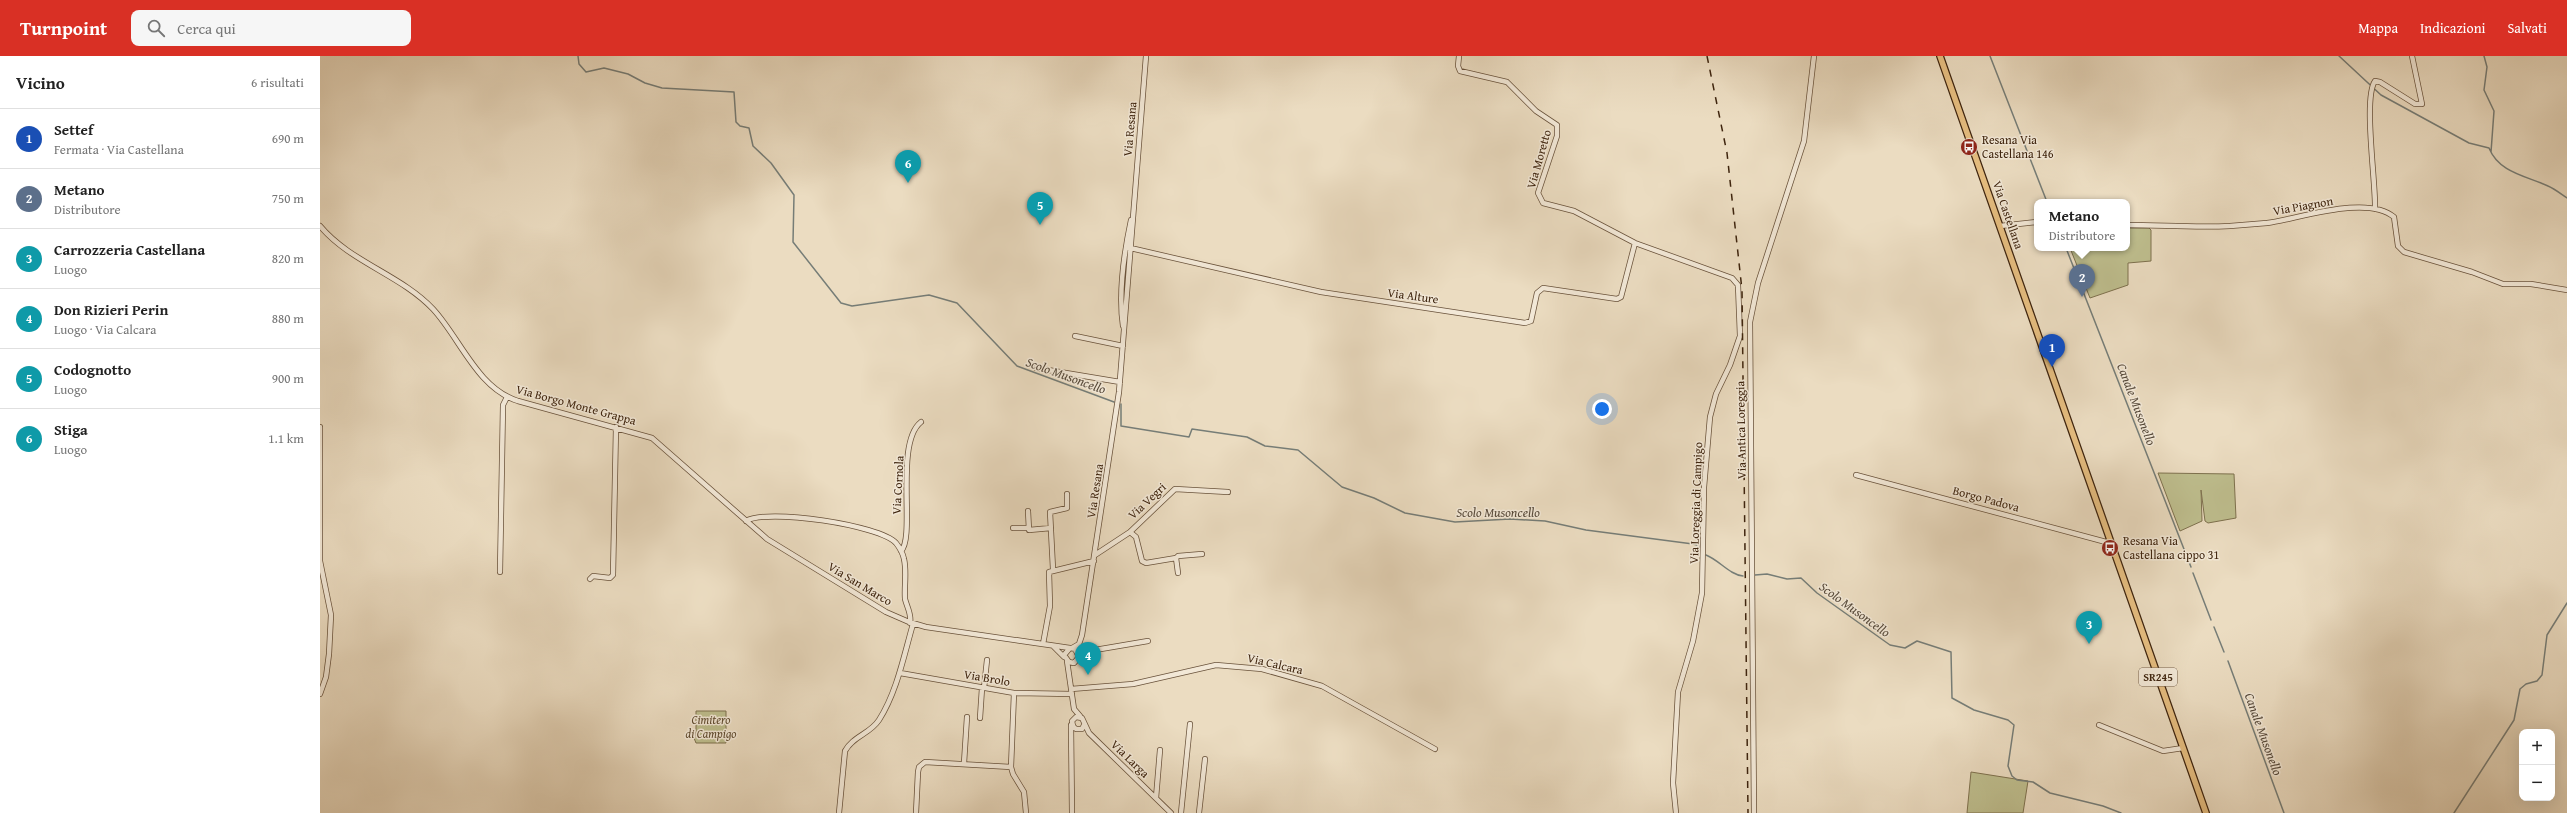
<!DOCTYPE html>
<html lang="it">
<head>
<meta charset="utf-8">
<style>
	:root { --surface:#fff; --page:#f6f6f6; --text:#222; --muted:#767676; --line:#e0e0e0; --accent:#d93025 }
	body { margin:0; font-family:"Gentium Book Plus",serif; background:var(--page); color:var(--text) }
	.controls { position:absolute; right:12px; bottom:12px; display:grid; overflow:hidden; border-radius:8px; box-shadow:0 4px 16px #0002 }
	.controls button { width:36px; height:36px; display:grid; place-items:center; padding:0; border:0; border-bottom:1px solid var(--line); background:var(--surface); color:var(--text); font:20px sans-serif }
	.you { position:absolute; left:1282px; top:353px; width:14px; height:14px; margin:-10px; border:3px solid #fff; border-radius:50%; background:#1a73e8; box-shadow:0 0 0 6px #1a73e833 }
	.badge { display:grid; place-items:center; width:26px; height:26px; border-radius:50%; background:var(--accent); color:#fff; font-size:13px; font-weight:700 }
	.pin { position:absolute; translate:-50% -33px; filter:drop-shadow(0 1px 2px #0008) }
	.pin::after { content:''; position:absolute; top:21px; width:14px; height:12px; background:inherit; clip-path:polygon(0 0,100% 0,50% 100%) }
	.popup { position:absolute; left:1714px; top:143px; width:96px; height:52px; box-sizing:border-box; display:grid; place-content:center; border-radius:8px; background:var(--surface); filter:drop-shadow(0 1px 3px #0005); font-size:13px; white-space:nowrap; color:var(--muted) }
	.popup b { font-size:15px; color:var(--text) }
	.popup::after { content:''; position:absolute; left:50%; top:100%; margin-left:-8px; border:8px solid transparent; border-top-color:var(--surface) }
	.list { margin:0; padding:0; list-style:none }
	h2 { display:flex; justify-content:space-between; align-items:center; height:52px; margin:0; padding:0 16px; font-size:17px }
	h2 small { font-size:13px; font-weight:400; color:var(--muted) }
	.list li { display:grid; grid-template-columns:26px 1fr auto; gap:12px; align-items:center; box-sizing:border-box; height:60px; padding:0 16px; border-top:1px solid var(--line) }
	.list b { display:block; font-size:15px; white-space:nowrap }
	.list p { margin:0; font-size:13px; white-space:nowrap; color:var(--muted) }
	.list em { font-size:13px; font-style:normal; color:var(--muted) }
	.icon { flex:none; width:22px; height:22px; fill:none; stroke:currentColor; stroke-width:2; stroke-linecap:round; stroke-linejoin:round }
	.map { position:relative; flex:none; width:2247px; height:757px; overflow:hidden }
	header { display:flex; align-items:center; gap:24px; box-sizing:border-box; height:56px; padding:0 20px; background:var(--accent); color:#fff }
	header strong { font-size:19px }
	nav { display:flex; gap:22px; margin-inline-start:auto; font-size:14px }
	.search { width:280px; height:36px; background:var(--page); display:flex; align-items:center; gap:10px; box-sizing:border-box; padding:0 14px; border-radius:8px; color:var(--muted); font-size:15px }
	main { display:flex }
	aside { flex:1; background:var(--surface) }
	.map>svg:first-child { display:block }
</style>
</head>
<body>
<header>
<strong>Turnpoint</strong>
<div class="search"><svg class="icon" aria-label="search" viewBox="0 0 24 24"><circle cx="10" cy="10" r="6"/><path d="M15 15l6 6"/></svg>Cerca qui</div>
<nav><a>Mappa</a><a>Indicazioni</a><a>Salvati</a></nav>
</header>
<main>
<aside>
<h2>Vicino<small>6 risultati</small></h2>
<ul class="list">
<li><span class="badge" style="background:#1a4fb4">1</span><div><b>Settef</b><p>Fermata · Via Castellana</p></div><em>690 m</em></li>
<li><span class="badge" style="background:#5c6f8a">2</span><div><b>Metano</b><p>Distributore</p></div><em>750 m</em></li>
<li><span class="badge" style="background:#0f9aa8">3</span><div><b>Carrozzeria Castellana</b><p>Luogo</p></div><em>820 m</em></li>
<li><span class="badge" style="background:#0f9aa8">4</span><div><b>Don Rizieri Perin</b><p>Luogo · Via Calcara</p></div><em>880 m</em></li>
<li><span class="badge" style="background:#0f9aa8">5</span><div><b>Codognotto</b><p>Luogo</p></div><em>900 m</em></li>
<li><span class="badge" style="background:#0f9aa8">6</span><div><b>Stiga</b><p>Luogo</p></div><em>1.1 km</em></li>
</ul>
</aside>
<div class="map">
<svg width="2247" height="757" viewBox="0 0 2247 757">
	<rect width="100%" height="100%" fill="#ebdcc1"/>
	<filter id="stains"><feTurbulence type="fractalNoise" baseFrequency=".005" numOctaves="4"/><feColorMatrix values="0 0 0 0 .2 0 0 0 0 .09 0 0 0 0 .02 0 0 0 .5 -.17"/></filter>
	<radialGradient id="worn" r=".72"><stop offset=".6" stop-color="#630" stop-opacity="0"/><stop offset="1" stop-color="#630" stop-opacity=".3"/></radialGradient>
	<path fill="#bebe8e" stroke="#7e714e" d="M1807 172H1829L1831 174V205L1808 207V229L1770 242 1750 192H1807Z
		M1838 417 1914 418 1916 462 1888 467 1885 465 1881 434 1882 465 1860 475Z
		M376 655H406V687H376L374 682 376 681Z
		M1651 716 1708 725 1703 757H1647Z"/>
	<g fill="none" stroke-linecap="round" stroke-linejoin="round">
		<path stroke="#767d77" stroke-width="1.5" d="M258 0 259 8 266 16 284 12 308 18 325 27 342 32 414 36 416 66 420 70 429 72 433 90 451 107 474 139 473 186 521 247 532 250 609 239 637 247 697 310 794 346
			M1670 0 1727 146
			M2019 0 2061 39 2149 87 2169 92C2179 117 2207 120 2228 130 2235 133 2241 138 2247 142
			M2164 0 2167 11 2164 34 2174 55 2171 96
			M1746 192 1871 511
			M801 348V370L869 381 872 373 927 381 945 390 978 394 1022 431 1054 442 1085 457 1135 466 1190 463 1225 465 1266 474 1373 488 1377 489 1382 495
			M1386 499C1399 504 1410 519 1423 520
			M1873 517 1891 564
			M1435 519 1447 518 1467 523 1481 522 1497 537 1570 589 1585 592 1597 585 1631 596 1632 642 1654 654 1688 664 1694 669 1688 710 1692 720 1697 724 1713 726 1730 737 1783 750 1801 757
			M1894 571 1904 596
			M1908 605 1964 757
			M2134 757 2194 664 2200 633 2206 628 2217 625 2222 619 2227 579 2247 547"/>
		<g stroke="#69523b" stroke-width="6">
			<path id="minor" d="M1139 0 1138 10 1140 15 1187 26 1216 55 1237 69V80L1218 137 1223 147 1254 155 1315 187 1412 222 1418 229 1420 280 1410 309 1396 338 1390 361 1384 431 1382 537 1373 585 1358 636 1353 727 1356 757
				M2055 153C2056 127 2043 42 2055 25L2060 26 2095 48H2102L2092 0
				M1807 169C1841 169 1876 172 1910 170 1922 169 1935 168 1947 167 1978 163 2047 138 2074 161L2078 190 2084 196 2152 216 2183 228H2211L2247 234
				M0 170C30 206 81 219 113 253 140 282 157 332 198 345L332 382 447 483 566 556 589 566 606 571 750 592
				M1680 170 1717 166
				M806 191 1001 236 1205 267 1211 265 1217 237 1223 232 1297 243 1301 241 1315 187
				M803 270C798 236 804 197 811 164
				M755 280 803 290
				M716 312 800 326
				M0 371V505L11 559 9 598 6 621 0 638
				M1536 419 1786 486 1790 485
				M708 455 709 474 731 472
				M426 465C446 452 560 469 576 487 580 492 583 498 584 503 587 516 584 530 585 543 587 551 592 559 590 567
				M693 472H709
				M810 476 855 433 908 436
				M581 495C596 481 574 387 601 366
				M775 499 810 476 816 481 822 505 826 507 856 502
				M733 513 730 456 747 452V438
				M180 516 183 349 187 341
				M858 517 856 502 858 500 882 498
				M270 523 273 520 290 522 293 519 296 371
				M723 588 730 550 729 516 774 505
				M733 590 744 601
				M752 592 759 588 762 579 799 336 826 0
				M755 593 759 601 754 607 749 606 744 599 750 592 769 595 828 585
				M747 605 754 653 760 660
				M580 617 694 637 752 638
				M664 632 667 604
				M751 633 813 628 896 609 942 613 1002 630 1115 693
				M694 637 691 711 693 718 704 736 706 757
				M660 662 662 632
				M751 669 752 757
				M764 669 762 673H756L753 670 752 665 756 661 762 662 769 677 851 757
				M1779 669 1843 695 1863 692
				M644 707 647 661
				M836 742 840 694
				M519 757 525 695C533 680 550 678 559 664 577 636 584 599 593 568
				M596 757 598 716 599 711 605 706 691 711
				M861 757 870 668
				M879 757 885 703
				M1434 757 1430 266 1438 227 1484 85 1494 0"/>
		</g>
		<g stroke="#3e240e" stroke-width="8">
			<path id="major" d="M1620 0 1886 757"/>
		</g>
		<use href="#minor" stroke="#f2e8d7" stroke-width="4.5"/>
		<use href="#major" stroke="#e6be80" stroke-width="5.5"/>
		<path stroke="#3e240e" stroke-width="1.5" stroke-dasharray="7 7" stroke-linecap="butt" d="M1387 0 1407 97 1422 234 1428 757"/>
	</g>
	<defs>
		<g id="bus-disc" transform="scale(0.9)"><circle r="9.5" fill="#8f2418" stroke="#f2e8d7"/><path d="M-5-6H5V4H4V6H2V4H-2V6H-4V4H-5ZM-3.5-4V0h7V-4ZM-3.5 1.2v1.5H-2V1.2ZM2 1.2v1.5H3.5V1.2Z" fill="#fff"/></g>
	</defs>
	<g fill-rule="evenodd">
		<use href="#bus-disc" x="1649" y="91"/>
		<use href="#bus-disc" x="1790" y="492"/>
	</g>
	<g text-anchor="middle" stroke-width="3" stroke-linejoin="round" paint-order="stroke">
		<rect fill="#f2e8d7" stroke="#745f4a" stroke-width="1" x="1819" y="612" width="38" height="18" rx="3"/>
		<g font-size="11" font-weight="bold" fill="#3e240e">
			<text x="1838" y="625">SR245</text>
		</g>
		<g font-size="12" fill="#3e240e" stroke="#f2e8d7">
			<text transform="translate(810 73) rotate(-85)" y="4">Via Resana</text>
			<text transform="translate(1219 103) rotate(-74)" y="4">Via Moretto</text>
			<text transform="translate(1983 150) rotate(-10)" y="4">Via Piagnon</text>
			<text transform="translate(1688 159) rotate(71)" y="4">Via Castellana</text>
			<text transform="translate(1093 240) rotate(8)" y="4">Via Alture</text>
			<text transform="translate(256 349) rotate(15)" y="4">Via Borgo Monte Grappa</text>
			<text transform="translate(1421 374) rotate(-91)" y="4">Via Antica Loreggia</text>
			<text transform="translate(578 429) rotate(-87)" y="4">Via Cornola</text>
			<text transform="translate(775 435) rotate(-81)" y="4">Via Resana</text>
			<text transform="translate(1666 443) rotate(15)" y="4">Borgo Padova</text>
			<text transform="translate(827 445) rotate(-43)" y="4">Via Vegri</text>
			<text transform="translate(1376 447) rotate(-88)" y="4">Via Loreggia di Campigo</text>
			<text transform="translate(540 528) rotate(31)" y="4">Via San Marco</text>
			<text transform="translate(955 608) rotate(13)" y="4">Via Calcara</text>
			<text transform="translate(667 622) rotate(10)" y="4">Via Brolo</text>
			<text transform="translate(810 703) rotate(44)" y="4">Via Larga</text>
		</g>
		<g font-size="12" fill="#3e240e" stroke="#f2e8d7" text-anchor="start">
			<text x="1662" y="88">Resana Via<tspan x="1662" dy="14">Castellana 146</tspan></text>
			<text x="1803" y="489">Resana Via<tspan x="1803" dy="14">Castellana cippo 31</tspan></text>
		</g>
		<g font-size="12" font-style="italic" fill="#5e4a2e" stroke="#f2e8d7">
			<text x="391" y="668">Cimitero<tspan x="391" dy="14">di Campigo</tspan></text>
		</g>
		<g font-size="13" font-style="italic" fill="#56493a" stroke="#f2e8d7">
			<text transform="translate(746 319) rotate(20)" y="5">Scolo Musoncello</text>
			<text transform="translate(1817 348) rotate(69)" y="5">Canale Musonello</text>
			<text x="1178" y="461">Scolo Musoncello</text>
			<text transform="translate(1535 553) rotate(36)" y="5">Scolo Musoncello</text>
			<text transform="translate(1944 678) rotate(70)" y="5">Canale Musonello</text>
		</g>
	</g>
	<rect width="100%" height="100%" filter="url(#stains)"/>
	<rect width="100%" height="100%" fill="url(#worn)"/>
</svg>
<div class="controls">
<button>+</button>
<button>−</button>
</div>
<div class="you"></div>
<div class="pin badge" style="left:1732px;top:311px;background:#1a4fb4">1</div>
<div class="pin badge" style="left:1762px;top:241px;background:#5c6f8a">2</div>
<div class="popup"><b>Metano</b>Distributore</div>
<div class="pin badge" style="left:1769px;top:588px;background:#0f9aa8">3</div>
<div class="pin badge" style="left:768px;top:619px;background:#0f9aa8">4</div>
<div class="pin badge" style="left:720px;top:169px;background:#0f9aa8">5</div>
<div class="pin badge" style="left:588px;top:127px;background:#0f9aa8">6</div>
</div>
</main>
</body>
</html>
